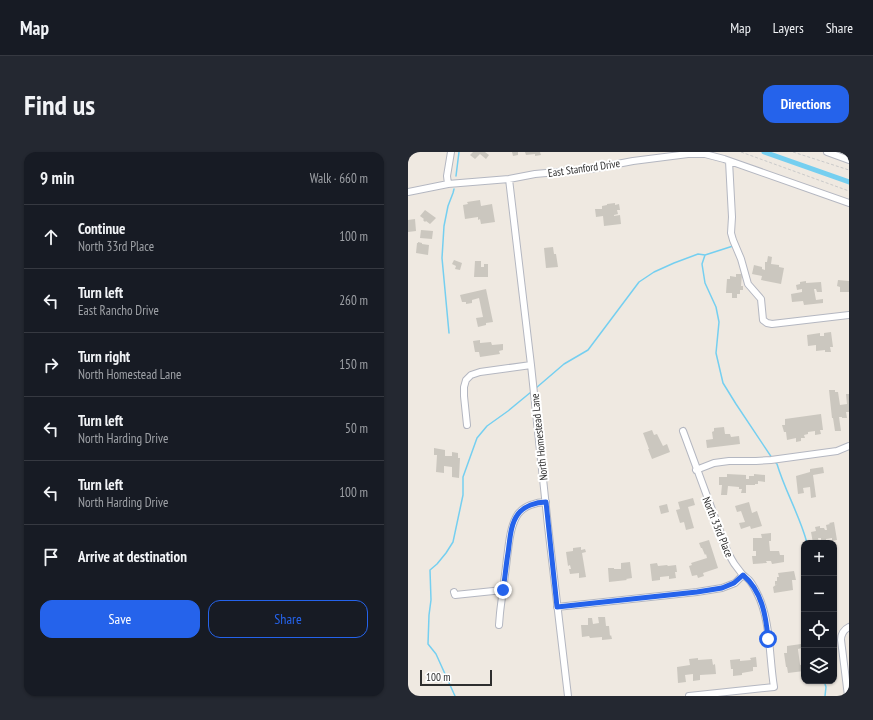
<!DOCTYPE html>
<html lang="en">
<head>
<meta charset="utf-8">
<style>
	:root { --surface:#171b24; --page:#242831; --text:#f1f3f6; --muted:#9ea1a6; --line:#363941; --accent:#2563eb }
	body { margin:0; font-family:"PT Sans Narrow",sans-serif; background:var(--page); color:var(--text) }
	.controls { position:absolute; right:12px; bottom:12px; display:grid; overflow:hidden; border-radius:8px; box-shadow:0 1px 3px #0004 }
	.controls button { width:36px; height:36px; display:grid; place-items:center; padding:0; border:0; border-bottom:1px solid var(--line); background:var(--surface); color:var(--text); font:20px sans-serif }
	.scale { position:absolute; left:12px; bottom:10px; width:72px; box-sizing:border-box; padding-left:4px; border:2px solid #2e2e2e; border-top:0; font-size:11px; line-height:14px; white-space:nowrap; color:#2e2e2e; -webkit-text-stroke:3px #fff; paint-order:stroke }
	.stop { position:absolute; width:12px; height:12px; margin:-9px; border:3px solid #2563eb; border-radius:50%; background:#fff }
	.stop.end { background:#2563eb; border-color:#fff; box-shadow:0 1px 4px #0008 }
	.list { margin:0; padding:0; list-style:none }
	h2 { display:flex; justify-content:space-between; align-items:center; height:52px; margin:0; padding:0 16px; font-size:17px }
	h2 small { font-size:13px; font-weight:400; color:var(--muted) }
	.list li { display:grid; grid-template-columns:26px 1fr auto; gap:12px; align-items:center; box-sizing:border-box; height:64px; padding:0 16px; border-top:1px solid var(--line) }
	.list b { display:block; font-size:15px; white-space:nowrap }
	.list p { margin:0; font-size:13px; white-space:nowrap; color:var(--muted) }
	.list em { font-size:13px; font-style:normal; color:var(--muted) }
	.actions { display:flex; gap:8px; padding:12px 16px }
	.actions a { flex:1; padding:9px 0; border:1px solid var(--accent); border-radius:12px; text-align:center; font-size:14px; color:var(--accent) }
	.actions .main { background:var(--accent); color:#fff }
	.icon { flex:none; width:22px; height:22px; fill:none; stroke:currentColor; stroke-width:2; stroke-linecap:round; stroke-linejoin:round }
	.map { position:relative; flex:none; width:441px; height:544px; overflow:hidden; border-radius:12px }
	header { display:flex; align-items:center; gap:24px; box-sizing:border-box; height:56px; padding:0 20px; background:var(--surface); border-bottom:1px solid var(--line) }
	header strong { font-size:19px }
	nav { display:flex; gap:22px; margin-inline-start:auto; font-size:14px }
	.intro { display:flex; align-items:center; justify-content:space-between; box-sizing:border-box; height:96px; padding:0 24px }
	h1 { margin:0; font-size:28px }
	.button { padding:10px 18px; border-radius:12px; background:var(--accent); color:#fff; font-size:14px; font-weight:700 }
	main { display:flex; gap:24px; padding:0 24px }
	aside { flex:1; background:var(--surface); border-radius:12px; box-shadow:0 1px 3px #0004 }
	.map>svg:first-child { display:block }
</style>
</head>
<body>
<header>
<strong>Map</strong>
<nav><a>Map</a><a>Layers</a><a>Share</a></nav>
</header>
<div class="intro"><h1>Find us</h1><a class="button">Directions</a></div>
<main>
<aside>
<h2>9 min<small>Walk · 660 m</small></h2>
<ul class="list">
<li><svg class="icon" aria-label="ahead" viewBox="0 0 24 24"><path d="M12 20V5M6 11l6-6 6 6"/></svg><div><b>Continue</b><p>North 33rd Place</p></div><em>100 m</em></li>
<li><svg class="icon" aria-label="left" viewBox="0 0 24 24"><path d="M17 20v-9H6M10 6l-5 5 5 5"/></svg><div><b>Turn left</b><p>East Rancho Drive</p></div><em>260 m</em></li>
<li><svg class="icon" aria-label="right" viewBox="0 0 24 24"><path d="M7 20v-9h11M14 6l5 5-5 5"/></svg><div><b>Turn right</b><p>North Homestead Lane</p></div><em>150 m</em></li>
<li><svg class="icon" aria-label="left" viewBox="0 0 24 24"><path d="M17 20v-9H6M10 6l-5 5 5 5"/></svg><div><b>Turn left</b><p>North Harding Drive</p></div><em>50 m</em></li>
<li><svg class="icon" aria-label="left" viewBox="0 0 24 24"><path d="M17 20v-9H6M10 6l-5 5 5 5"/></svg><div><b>Turn left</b><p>North Harding Drive</p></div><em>100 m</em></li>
<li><svg class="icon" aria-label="arrive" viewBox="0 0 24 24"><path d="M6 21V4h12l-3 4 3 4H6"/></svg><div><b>Arrive at destination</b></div></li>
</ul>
<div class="actions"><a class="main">Save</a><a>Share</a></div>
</aside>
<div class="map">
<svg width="441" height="544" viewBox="0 0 441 544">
	<rect width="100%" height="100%" fill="#efe9e1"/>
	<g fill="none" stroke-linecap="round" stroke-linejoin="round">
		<path stroke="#75cff0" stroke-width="1.5" d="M48 24 51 0
			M297 103 294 112 297 131 308 155 311 170 308 201 315 231 328 252 364 306
			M41 181 34 106 36 74 40 54 45 41 46 37
			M128 236 156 212 180 198 231 130 246 120 266 111 290 102 297 103 325 94
			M366 309 369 312C377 339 392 364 399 391
			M416 529 418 535 417 544
			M47 544 28 502 20 492 21 463 23 448 22 418 29 412 38 401 45 390 55 343V325L69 286 79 274 100 259 123 240"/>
		<path stroke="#75cff0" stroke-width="5" d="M356 0 441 30"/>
	</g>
	<path fill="#cbc7bf" d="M65 0H77L81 3 78 7 72 2 67 7 62 3Z
		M104 0H110V3L105 4Z
		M117 0H132L133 3 127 4V2L118 3Z
		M72 48 73 54 84 52 87 70 73 72 72 67 70 68V65L57 67 55 53 60 52 59 50Z
		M207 51V53L211 52 212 58H209L210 62 206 63V64L212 63 213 72 196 74 195 64 188 65 187 57H194V54L199 53V52Z
		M17 58 28 66 22 72 18 69 17 70 15 68 16 67 12 64Z
		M7 67 8 79 0 80V68Z
		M13 78 25 79 24 87 12 86Z
		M10 90 14 91V92L21 93 20 103 8 101 9 91H10Z
		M145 95 146 102H148L150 115 138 116 136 96Z
		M360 104 364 105 363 112 371 113V115L376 116 373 132 353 128 354 124 344 122 346 113 354 115V117L357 118V110H359Z
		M46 108 54 111 52 118 47 117 48 114 44 112Z
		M67 109H73V115H76V112H80V125H66Z
		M328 122H334L333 134H335V138H332V142H329V146H324V141H318L319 127H322V124L328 125Z
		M430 128 441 129V140H432V135L429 134Z
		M398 129V131L413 130 414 140H409L408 137H406L408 148 415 147V151L396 153 395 149 384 150 383 142 394 140V137L389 138 388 133 392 132V130Z
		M78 137 85 170 78 171V173L70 175 68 166 75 165 71 146 64 148V151L58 152V150H54L52 143Z
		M423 180 425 195H422L423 200H417V198L408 199V193L400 194 399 183 412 181V184H416V181Z
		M72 188V191L83 190 84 193 95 192V198L91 199 92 202 72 205 71 200H67L65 189Z
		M421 238H427V240H430L432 253 439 252 438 242H441V260H438L439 266H434V265H431L433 279H427L425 266H424Z
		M413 262 415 278H412L413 282 407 283V279L400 280V282L396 283 397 286H393V289L388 290V286L379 288 378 280H376L374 273H377V267Z
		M316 275 317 282H322L323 285 331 284 332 292 299 296 298 288 305 287 304 280 306 279V276Z
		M244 278 246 283 249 282 255 294 259 292 262 300 244 307 240 297H241L235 281Z
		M26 296 37 298V304H44V300L50 301V306H52L51 326 44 325V315L36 314V321L28 320 29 303H26Z
		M415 315 416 321 405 323 408 345 403 346 402 335 395 336 396 341 390 342 388 324 402 320V317Z
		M319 322 338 323V327H341V324H346V322L357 323V330L350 329V332H347V333H338V341H333L334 337H331V335L320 334 319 343H313L314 333H311V325H319Z
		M285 346 287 353 280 355 286 376 278 378 276 370 272 371 268 358 272 357 270 350Z
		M341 350 344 361 349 359 354 374 343 377 342 374 333 377 331 371 337 370 333 359 329 360 327 354Z
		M259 352 261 360 253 362 251 354Z
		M426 370 429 388 424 389V386L418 387V389L413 390V386H410L411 391H405L403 380 408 379 407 375 412 374V376H416L417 378H419L418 373 422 372 421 371Z
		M363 381V389H361L362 399H371L372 403H376V410L364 412 363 409H358L359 411 345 412 344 404H348V399H345V386H354L353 382Z
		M301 388 310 416 295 421 296 424 290 426 289 423 284 424 281 414 284 413 283 411 299 406 298 402 297 403 294 396H293L291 391Z
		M173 395V398L177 397 178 400 174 401 178 425 171 426V421L162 422 161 417H163L162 413 160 414 158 400 165 399V396Z
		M222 410 224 426 218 427 219 428 201 430 200 416H206V417H213V411Z
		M249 411 250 414 259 413 260 414 268 413 269 420H267L268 426 261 427V424L252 425V428L244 429 242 412Z
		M386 419 388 428H384L385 438 366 441 365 435 369 432 367 433V429H369V425H371L370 421Z
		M190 465H197L198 474H201L202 484 203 483 204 487 194 488V485L182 486 181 484 174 485 173 473H180V466H184L185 472 191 471Z
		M393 492 394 496 390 497 392 513 396 512V519L380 521 379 515H378L376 501H379V494Z
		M348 505 349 515H345V519L334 521V523L325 524V517H323L322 508 332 507V509L343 508 342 506Z
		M290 506V508L304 507 305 513 307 512 308 522 292 523V528L285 529V522L277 523 278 530 270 531 269 515 282 513 281 507Z"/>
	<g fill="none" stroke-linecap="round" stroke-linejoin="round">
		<g stroke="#b4b7c1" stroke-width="8">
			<path id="minor" d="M419 0 441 8
				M321 9 324 65 323 81 325 88 333 107 340 132 353 147 355 168 359 171 364 172 441 163
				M101 27 123 213 140 374 160 544
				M40 32 39 24 43 0
				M0 40 40 32 101 27 127 22 183 17 225 9 280 2H297L316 7 441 51
				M59 273 56 244V235L58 228 63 223 72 220 123 213
				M275 279 320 401C324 409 328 415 334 422 336 424 339 426 341 428 344 431 347 437 349 441 363 468 361 505 366 535L281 544
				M288 318 306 311 321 309H348L363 308 429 299 441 294
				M46 440 47 443 95 438
				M149 455 289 440 314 436 327 431 335 423
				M91 473 92 461C94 443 97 425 99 406 101 392 102 374 110 362 116 354 128 350 138 350
				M440 544 433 488C433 482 435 478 441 475"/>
		</g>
		<path stroke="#c9c9c9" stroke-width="1" stroke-dasharray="3 2" stroke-linecap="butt" d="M333 0 441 39
			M385 0 441 18"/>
		<use href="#minor" stroke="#fff" stroke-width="6"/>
	</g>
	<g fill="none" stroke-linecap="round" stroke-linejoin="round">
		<path stroke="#2563eb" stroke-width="5" d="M95 438C97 426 98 413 100 401 102 388 102 373 110 362 116 354 128 350 138 350L149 455 289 440 314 436 326 431 335 423C354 439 358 464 360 487"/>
	</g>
	<g text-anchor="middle" stroke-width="4" stroke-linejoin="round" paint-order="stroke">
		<g font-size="11" fill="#2e2e2e" stroke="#fff">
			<text transform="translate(176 16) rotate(-8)" y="4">East Stanford Drive</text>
			<text transform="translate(131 285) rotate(-96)" y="4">North Homestead Lane</text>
			<text transform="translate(310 375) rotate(68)" y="4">North 33rd Place</text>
		</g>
	</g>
</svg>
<div class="controls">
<button>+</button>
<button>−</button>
<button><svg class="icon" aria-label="locate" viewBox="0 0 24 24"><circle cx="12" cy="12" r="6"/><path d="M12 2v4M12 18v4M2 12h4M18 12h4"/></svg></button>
<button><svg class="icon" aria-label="layers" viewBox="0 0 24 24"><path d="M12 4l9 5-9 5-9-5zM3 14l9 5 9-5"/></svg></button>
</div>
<div class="scale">100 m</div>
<div class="stop" style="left:360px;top:487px"></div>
<div class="stop end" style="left:95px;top:438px"></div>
</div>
</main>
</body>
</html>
